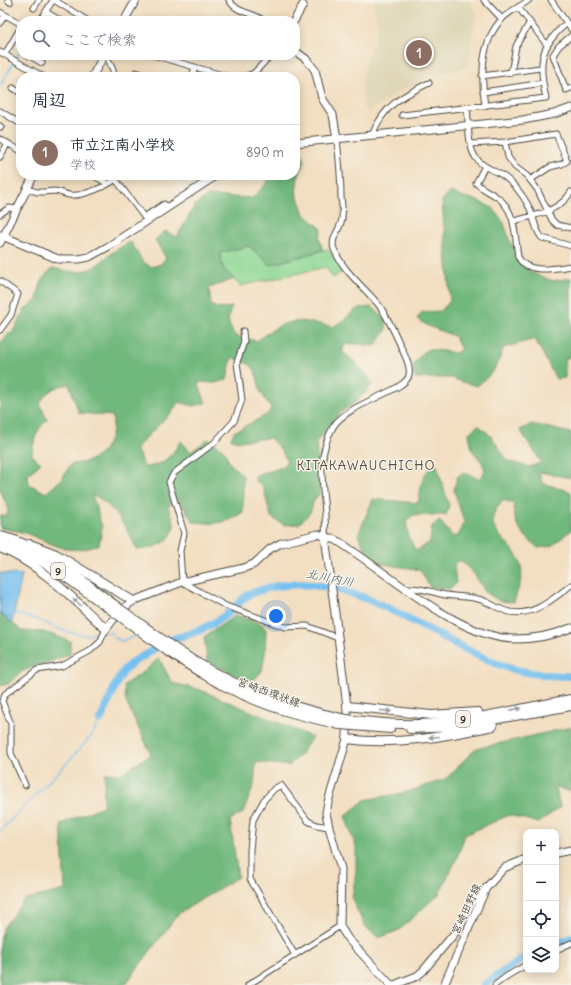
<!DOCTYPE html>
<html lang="ja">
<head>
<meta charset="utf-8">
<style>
	:root { --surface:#fff; --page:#f6f6f7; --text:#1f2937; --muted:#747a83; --line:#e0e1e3; --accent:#c8321e }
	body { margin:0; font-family:Delius,"Klee One",sans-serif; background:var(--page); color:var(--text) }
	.controls { position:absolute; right:12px; bottom:12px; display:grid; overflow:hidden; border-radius:8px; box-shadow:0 2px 10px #0003 }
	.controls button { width:36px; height:36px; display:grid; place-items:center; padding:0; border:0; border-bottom:1px solid var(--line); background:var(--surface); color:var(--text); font:20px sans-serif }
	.you { position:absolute; left:276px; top:616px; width:14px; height:14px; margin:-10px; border:3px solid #fff; border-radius:50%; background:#1a73e8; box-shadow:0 0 0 6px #1a73e833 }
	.badge { display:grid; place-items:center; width:26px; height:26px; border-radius:50%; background:var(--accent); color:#fff; font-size:13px; font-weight:700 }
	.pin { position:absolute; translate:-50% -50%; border:2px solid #fff; box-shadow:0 1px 4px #0006 }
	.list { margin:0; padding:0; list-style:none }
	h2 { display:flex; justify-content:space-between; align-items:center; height:52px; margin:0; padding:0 16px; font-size:17px }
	h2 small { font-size:13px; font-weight:400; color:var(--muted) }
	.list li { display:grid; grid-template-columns:26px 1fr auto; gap:12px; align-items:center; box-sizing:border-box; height:56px; padding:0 16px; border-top:1px solid var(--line) }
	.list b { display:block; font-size:15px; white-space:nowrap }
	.list p { margin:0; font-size:13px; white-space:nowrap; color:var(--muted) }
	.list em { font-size:13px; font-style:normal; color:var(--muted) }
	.icon { flex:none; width:22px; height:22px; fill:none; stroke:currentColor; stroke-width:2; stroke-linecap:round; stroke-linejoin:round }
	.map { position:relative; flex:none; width:571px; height:985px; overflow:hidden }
	.search { position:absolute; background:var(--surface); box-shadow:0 2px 10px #0003; left:16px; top:16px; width:284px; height:44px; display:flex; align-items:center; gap:10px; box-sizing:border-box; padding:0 14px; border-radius:16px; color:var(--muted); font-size:15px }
	.panel { position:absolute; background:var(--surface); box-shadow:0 2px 10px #0003; left:16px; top:72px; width:284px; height:108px; border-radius:16px }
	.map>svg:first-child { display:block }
</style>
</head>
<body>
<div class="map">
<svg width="571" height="985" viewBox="0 0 571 985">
	<rect width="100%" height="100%" fill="#f7f3e8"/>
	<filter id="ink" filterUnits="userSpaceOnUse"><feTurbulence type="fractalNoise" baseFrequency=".025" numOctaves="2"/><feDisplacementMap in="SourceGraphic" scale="8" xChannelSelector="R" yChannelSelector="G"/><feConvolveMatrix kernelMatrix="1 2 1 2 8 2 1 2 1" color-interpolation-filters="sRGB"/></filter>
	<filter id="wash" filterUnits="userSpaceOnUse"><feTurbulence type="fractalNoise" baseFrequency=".012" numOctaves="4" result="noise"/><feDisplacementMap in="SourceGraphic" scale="16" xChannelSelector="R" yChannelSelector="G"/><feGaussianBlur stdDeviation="0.9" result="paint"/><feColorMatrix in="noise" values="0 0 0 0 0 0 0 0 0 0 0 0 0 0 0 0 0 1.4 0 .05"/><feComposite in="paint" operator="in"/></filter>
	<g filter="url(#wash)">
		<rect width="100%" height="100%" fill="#f2dec0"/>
		<path fill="#e0d7b7" d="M375 0H468L477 12 467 67 429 77 402 90 369 111 364 110 362 84 365 64 374 40 378 23 374 5Z"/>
		<path fill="#8cd793" stroke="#5c815f" d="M249 246 270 265 328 249 343 271 333 278 326 267 240 286 223 268 220 253Z"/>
		<path fill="#71b87d" stroke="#4e7254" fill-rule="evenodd" d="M295 153H302L305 161 298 177 296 192 304 214 322 229 319 238 323 250 270 265 249 246 220 253 223 268 234 279 209 288 211 305 218 309 232 307C226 320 228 324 235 336L257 341C286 317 298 319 333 327L345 319 358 308 372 307 386 320V331L375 346 358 344H345L342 352C355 362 366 370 372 385L356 402 341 412 316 442 320 493 314 500 310 513 299 524 284 525 271 517 263 487 255 480V476C265 469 280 473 287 461L281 450 270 438 239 441 231 439 234 432 268 414 271 408 261 393 255 370 249 364 232 357 227 380 214 383 198 382 206 403 194 406 178 402 173 411 136 448 144 467C164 466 171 456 181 441L191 452 208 439 225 451 229 462 243 476V512C225 525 214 524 193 522L179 499 168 506C169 511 174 519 174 524 173 545 153 548 137 550 127 528 114 505 92 494L102 527 99 545C68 557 53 543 25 533 17 530 8 530 0 528V516H7L8 508 0 490V343L15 328 24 310 37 300C40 286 41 277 53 268 100 281 95 257 131 242L142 261 151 267 161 264 166 258 155 240 165 231 177 237 195 205 208 196 252 198 267 183 270 175H295ZM69 384 79 413 113 416C114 444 101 463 71 464L61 480 46 493 29 484 28 475 41 463 32 456C33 442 36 429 47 420L40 404C47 390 54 387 69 384Z
			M451 192 459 196 476 200 493 208 504 223 510 242 530 272 553 281 571 278V356L565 359V378L556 379 535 339 503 348C498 367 493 373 477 386L462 382 452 378H415C411 364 417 357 428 349L456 353 461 349 454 336 428 326 417 319 422 312 441 311 450 301 442 200Z
			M532 424 571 433V478L539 472 542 483 571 492V530L552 546 538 548C522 533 513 527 514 504L503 500C474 531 515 539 521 566 524 577 517 592 514 602L499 601 485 592 475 575 460 560 454 565 456 583 450 589 430 587 420 570 383 564 368 555 358 535 373 499 418 503C422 485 420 475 436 463L449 505 446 515H413L406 521 409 538 416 551 430 542 432 526 440 521 453 537 459 535 464 522 454 490 457 477 464 472 479 479 485 471 482 462 472 450 469 433 478 425 490 435 508 461 529 467 542 463 520 430Z
			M0 613 22 631 44 632 70 641V654L23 671 8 684 0 686Z
			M236 615 262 624 266 630 265 654 262 671 251 683 207 661 204 637Z
			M159 658 172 683 198 689 312 737 300 755 289 766 256 762 254 785 243 813 230 820 238 877 178 914 125 985H0V941L3 928 24 900 65 890 61 824 103 806 105 773 121 774 151 754 126 702 124 685 146 670Z
			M571 727V791L556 788 560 807 539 823 509 815 465 835 457 858 439 894 399 930 379 938 365 927 352 899 356 871V847L345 816 365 800 407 792 446 779 475 749Z"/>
		<path fill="#75c0ee" stroke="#50768c" d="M0 573 22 575 12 623 0 613Z"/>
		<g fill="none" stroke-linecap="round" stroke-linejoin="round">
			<path stroke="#75c0ee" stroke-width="1.5" d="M16 58 21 50
				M0 86 14 62
				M13 613 38 620 64 631 84 635 103 633
				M107 633 110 632 114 637 121 641 139 635
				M0 831 68 762 93 734 100 720"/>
			<path stroke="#75c0ee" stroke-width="8" d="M100 720C110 704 113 684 125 669 132 661 141 658 150 652 155 648 158 644 164 642 180 636 195 634 210 625 219 620 229 613 236 606 242 600 244 596 252 593 342 558 421 635 500 665 522 673 547 676 571 676
				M556 944 571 938
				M484 985 526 956"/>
		</g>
	</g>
	<g filter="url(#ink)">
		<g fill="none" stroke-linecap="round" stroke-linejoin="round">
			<g stroke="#494641" stroke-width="7">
				<path id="street" d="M8 0 10 2
					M54 0 88 21
					M229 0C237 14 252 11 264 21
					M484 0 502 19
					M551 0 571 29
					M518 7 547 45
					M34 8 39 0
					M0 12 21 24
					M46 12 61 21
					M40 21 53 0
					M0 23 5 15
					M571 36 559 46 553 55 566 90 571 88
					M0 52 44 77
					M5 54 21 27
					M28 55 42 63
					M106 55 113 70 114 77
					M153 55 229 77
					M136 72 151 77
					M511 73 516 46 530 22
					M482 76 540 68
					M192 77 195 67
					M244 77 254 73 271 55
					M13 88 21 93
					M483 92 543 83
					M485 106C481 76 480 41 503 18 510 11 521 6 529 0
					M467 108C469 122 467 146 476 158 482 167 493 170 502 175 512 182 522 194 528 205 534 215 534 229 542 238L571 246
					M0 111 21 124
					M402 115 546 98C538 64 539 46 567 23
					M0 126 1 127
					M372 135C384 105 402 96 429 83
					M0 139 21 151
					M505 142 508 157 515 167 527 176 537 189 552 220 557 225 571 228
					M471 144 505 142 556 134 567 161 562 164 550 167 530 180
					M0 157 8 143
					M485 166 476 183C482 189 490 192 497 197 516 210 515 236 518 257 527 275 555 268 571 266
					M93 175 108 184
					M116 180 144 217 164 204 168 208
					M27 188C37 194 42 192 54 191 59 191 64 194 69 195 82 197 112 185 120 175
					M0 214 9 208 16 209
					M514 221C535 215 559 212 571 192
					M0 281 18 294 11 315 0 330
					M243 331 244 342 237 362 242 400 234 421 214 443 174 473 169 482 184 533 180 551 182 582 226 606 285 627 307 626 338 638
					M325 536C328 495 312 465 333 427 347 403 407 391 409 375 411 366 405 356 402 349 395 333 388 317 378 304 363 286 343 271 334 249 330 237 341 230 342 218 343 211 342 204 341 197 341 178 339 159 337 139
					M406 588C419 587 429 591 441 594 453 597 466 596 478 599 488 601 496 608 506 611 531 619 553 599 571 585
					M25 785 11 753V724L2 701 5 694 37 670 62 666 90 651 100 642 106 629
					M556 950 571 943
					M295 955 250 879V850L253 820 264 800 274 789 281 785 308 821 317 825 329 827
					M248 985 340 926
					M495 985 507 976 526 965"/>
			</g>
			<g stroke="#494641" stroke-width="9">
				<path id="secondary" d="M124 21 136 0
					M294 21 303 5
					M295 51 306 59 315 70 322 98 333 115 337 139
					M92 77 104 55
					M295 143 523 120 554 114 571 108
					M0 235 58 259H79L89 257 109 246 217 175
					M0 243 34 175
					M325 536 347 706V739L328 802 326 813 329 827 341 869 340 926 348 939 391 985
					M106 629 119 612 133 601 182 582 244 568 254 564 270 549 281 543 318 534 336 540C384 569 458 639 515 639 534 639 554 635 571 628
					M556 853 571 850
					M394 985 417 976 423 971 459 928 473 900 483 893
					M444 985 486 888 504 868 526 859"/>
			</g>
			<g stroke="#494641" stroke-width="10">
				<path id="primary" d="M0 536C44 546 80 579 115 605
					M0 542C42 557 75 584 111 610
					M30 544 56 554 133 601
					M0 548C41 564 74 600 106 629
					M173 647C227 684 278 704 341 718
					M167 651C194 669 220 686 250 698 279 711 310 718 340 725
					M347 706 431 715 478 712
					M353 720C374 722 395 725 417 724 469 722 520 708 571 699
					M353 726 390 729
					M410 729 453 727 571 706
					M347 739C395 746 447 736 493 726"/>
			</g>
			<use href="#street" stroke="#fff" stroke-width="5"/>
			<use href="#secondary" stroke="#fff" stroke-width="7"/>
			<use href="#primary" stroke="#fff" stroke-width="8"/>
			<g stroke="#494641" stroke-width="10" stroke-linecap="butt">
				<path id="primary-bridge" d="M115 605 173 647
					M111 610 167 651
					M341 718 353 720
					M340 725 353 726"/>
			</g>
			<use href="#primary-bridge" stroke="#fff" stroke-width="8"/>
		</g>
		<defs><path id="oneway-solid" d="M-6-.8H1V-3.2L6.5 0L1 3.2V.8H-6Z"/></defs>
		<g fill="#a0a0a0">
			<use href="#oneway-solid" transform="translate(77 602) rotate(-138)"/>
			<use href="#oneway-solid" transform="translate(516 709) rotate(-11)"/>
			<use href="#oneway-solid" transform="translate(386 711) rotate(6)"/>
			<use href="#oneway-solid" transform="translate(434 737) rotate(175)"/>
		</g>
	</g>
	<g text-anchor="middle" stroke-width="3" stroke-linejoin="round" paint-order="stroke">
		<g fill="#f7f3e8" stroke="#686764" stroke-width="1">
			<rect x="51" y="563" width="14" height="16" rx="3"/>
			<rect x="456" y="711" width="14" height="16" rx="3"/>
		</g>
		<g font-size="10" font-weight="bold" fill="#2b2b2b">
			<text x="58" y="575">9</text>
			<text x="463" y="723">9</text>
		</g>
		<g font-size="11" fill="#2b2b2b" stroke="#f7f3e8">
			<text transform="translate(269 692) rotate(20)" y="4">宮崎西環状線</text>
			<text transform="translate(466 909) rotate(-65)" y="4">宮崎田野線</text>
		</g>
		<g font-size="12" font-style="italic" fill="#415866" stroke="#f7f3e8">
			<text transform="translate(330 578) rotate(11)" y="4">北川内川</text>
		</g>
		<g font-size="13" letter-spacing="1" fill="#605449" stroke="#f7f3e8">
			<text x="366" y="470">KITAKAWAUCHICHO</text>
		</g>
	</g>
</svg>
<div class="controls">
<button>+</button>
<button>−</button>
<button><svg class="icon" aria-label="locate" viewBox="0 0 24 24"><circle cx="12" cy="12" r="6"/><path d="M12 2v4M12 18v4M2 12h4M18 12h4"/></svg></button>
<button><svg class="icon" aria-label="layers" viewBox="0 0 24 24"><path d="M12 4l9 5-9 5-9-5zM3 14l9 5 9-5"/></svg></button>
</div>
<div class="you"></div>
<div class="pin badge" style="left:419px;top:53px;background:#8d6e63">1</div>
<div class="search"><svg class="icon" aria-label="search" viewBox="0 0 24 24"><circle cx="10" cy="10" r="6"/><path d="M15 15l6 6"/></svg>ここで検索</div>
<section class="panel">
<h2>周辺<small></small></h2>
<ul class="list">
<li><span class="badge" style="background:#8d6e63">1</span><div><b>市立江南小学校</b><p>学校</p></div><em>890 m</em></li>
</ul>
</section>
</div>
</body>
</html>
